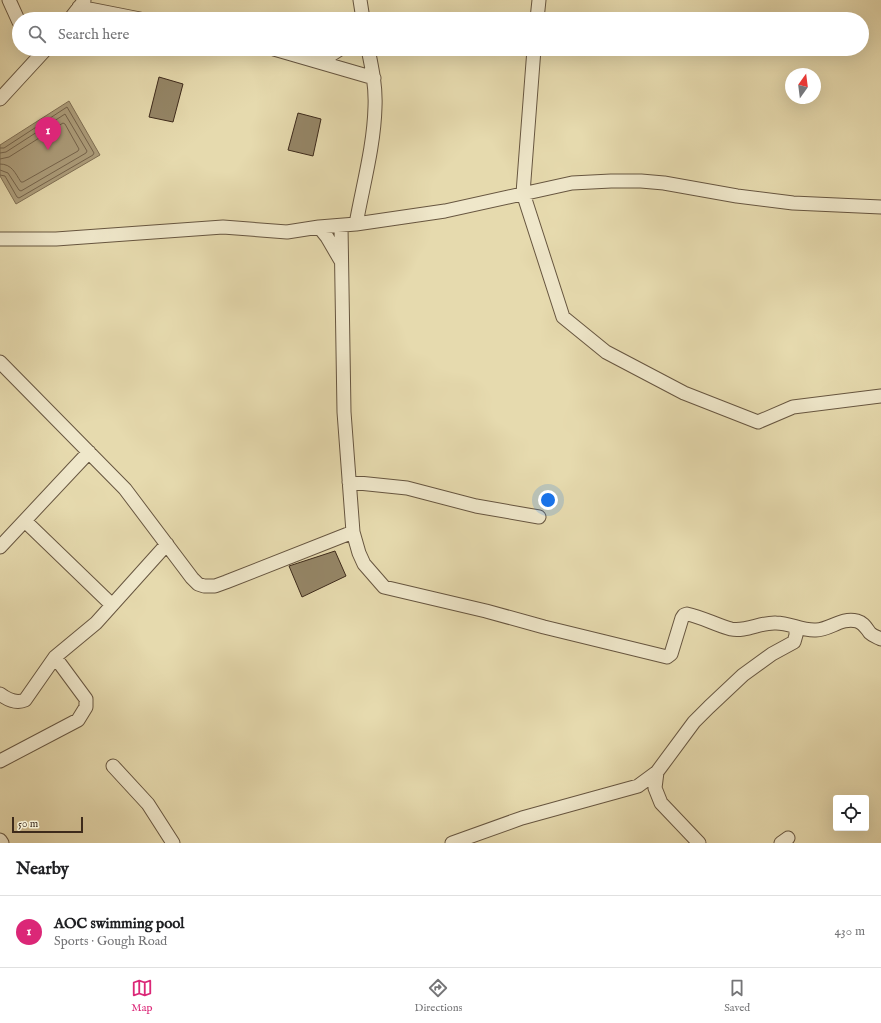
<!DOCTYPE html>
<html lang="en">
<head>
<meta charset="utf-8">
<style>
	:root { --surface:#fff; --page:#f2f2f2; --text:#202124; --muted:#757577; --line:#e0e0e0; --accent:#db2777 }
	body { margin:0; font-family:"IM FELL English",serif; background:var(--page); color:var(--text) }
	.controls { position:absolute; right:12px; bottom:12px; display:grid; overflow:hidden; border-radius:4px; box-shadow:0 4px 16px #0002 }
	.controls button { width:36px; height:36px; display:grid; place-items:center; padding:0; border:0; border-bottom:1px solid var(--line); background:var(--surface); color:var(--text); font:20px sans-serif }
	.compass { position:absolute; left:785px; top:68px; width:36px; height:36px; border-radius:50%; background:var(--surface); box-shadow:0 4px 16px #0002; rotate:14deg }
	.scale { position:absolute; left:12px; bottom:10px; width:71px; box-sizing:border-box; padding-left:4px; border:2px solid #3d2a1b; border-top:0; font-size:11px; line-height:14px; white-space:nowrap; color:#3d2a1b; -webkit-text-stroke:3px #efe7ca; paint-order:stroke }
	.you { position:absolute; left:548px; top:500px; width:14px; height:14px; margin:-10px; border:3px solid #fff; border-radius:50%; background:#1a73e8; box-shadow:0 0 0 6px #1a73e833 }
	.badge { display:grid; place-items:center; width:26px; height:26px; border-radius:50%; background:var(--accent); color:#fff; font-size:13px; font-weight:700 }
	.pin { position:absolute; translate:-50% -33px; filter:drop-shadow(0 1px 2px #0008) }
	.pin::after { content:''; position:absolute; top:21px; width:14px; height:12px; background:inherit; clip-path:polygon(0 0,100% 0,50% 100%) }
	.list { margin:0; padding:0; list-style:none }
	h2 { display:flex; justify-content:space-between; align-items:center; height:52px; margin:0; padding:0 16px; font-size:17px }
	h2 small { font-size:13px; font-weight:400; color:var(--muted) }
	.list li { display:grid; grid-template-columns:26px 1fr auto; gap:12px; align-items:center; box-sizing:border-box; height:72px; padding:0 16px; border-top:1px solid var(--line) }
	.list b { display:block; font-size:15px; white-space:nowrap }
	.list p { margin:0; font-size:13px; white-space:nowrap; color:var(--muted) }
	.list em { font-size:13px; font-style:normal; color:var(--muted) }
	.icon { flex:none; width:22px; height:22px; fill:none; stroke:currentColor; stroke-width:2; stroke-linecap:round; stroke-linejoin:round }
	.map { position:relative; flex:none; width:881px; height:843px; overflow:hidden }
	.search { position:absolute; background:var(--surface); box-shadow:0 4px 16px #0002; left:12px; right:12px; top:12px; height:44px; display:flex; align-items:center; gap:10px; box-sizing:border-box; padding:0 14px; border-radius:22px; color:var(--muted); font-size:15px }
	.sheet { height:124px; background:var(--surface) }
	nav { display:flex; justify-content:space-around; align-items:center; box-sizing:border-box; height:56px; border-top:1px solid var(--line); background:var(--surface); font-size:11px; color:var(--muted) }
	nav a { display:grid; justify-items:center; gap:2px }
	nav .on { color:var(--accent) }
	.map>svg:first-child { display:block }
</style>
</head>
<body>
<div class="map">
<svg width="881" height="843" viewBox="0 0 881 843">
	<rect width="100%" height="100%" fill="#e6daae"/>
	<filter id="stains"><feTurbulence type="fractalNoise" baseFrequency=".005" numOctaves="4"/><feColorMatrix values="0 0 0 0 .2 0 0 0 0 .09 0 0 0 0 .02 0 0 0 .5 -.17"/></filter>
	<radialGradient id="worn" r=".72"><stop offset=".6" stop-color="#630" stop-opacity="0"/><stop offset="1" stop-color="#630" stop-opacity=".3"/></radialGradient>
	<path fill="#ad9e7c" stroke="#807055" d="M69 101 100 155 16 204 0 176V145Z"/>
	<g fill="none" stroke-linecap="round" stroke-linejoin="round">
		<path stroke="#75644c" stroke-width="1" d="M0 148H4L67 107 94 153 93 155 19 198 17 197 5 176 0 175
			M0 153 6 152 65 114 87 151 86 153 21 191 19 190 8 173 0 170
			M0 159 9 157 63 123 65 124 79 149 78 151 23 182H21C15 173 12 164 0 164"/>
	</g>
	<path fill="#958667" stroke="#3d2a1b" d="M159 77 183 84 173 122 149 117Z
		M298 113 321 119 313 156 288 150Z
		M335 551 346 576 302 597 289 566Z"/>
	<g fill="none" stroke-linecap="round" stroke-linejoin="round">
		<g stroke="#675640" stroke-width="15">
			<path id="minor" d="M9 0 19 22
				M360 0 363 19
				M79 7 140 19
				M70 19 84 1
				M537 19 539 0
				M274 49 374 78
				M534 49 523 193 563 317 606 352 684 393 758 422 793 407 881 396
				M320 62 340 49
				M0 99 46 49
				M356 224C363 185 374 146 375 107 376 87 372 68 368 49
				M319 227 327 237 341 261
				M0 239H56L223 227 287 232 319 227 356 224 445 211 572 183 611 181H641L664 183 737 196 793 203 881 207
				M0 362 125 489 192 578 198 584 204 586H215L226 582 353 532 344 412 341 226
				M349 482 407 488 476 506 539 517
				M25 521 112 605
				M353 532 359 553 364 564 384 587 486 611 544 627 667 657 671 654 682 618 684 615 687 614C702 617 716 625 731 629 746 632 761 622 776 623 790 623 802 631 816 630 830 630 841 617 857 621 864 623 866 628 870 633 873 636 877 637 881 639
				M0 547 89 452
				M0 694C8 700 16 704 25 700L55 657 96 623 167 544
				M0 761 78 720 86 707V699L55 657
				M113 766 148 804 173 843
				M0 840 2 843
				M452 843 522 818 638 786 657 772
				M699 843 661 803 655 788 657 772 694 722 709 707 743 675 772 654 794 642 796 635V627
				M781 843 788 838"/>
		</g>
		<use href="#minor" stroke="#efe7ca" stroke-width="13"/>
	</g>
	<rect width="100%" height="100%" filter="url(#stains)"/>
	<rect width="100%" height="100%" fill="url(#worn)"/>
</svg>
<div class="controls">
<button><svg class="icon" aria-label="locate" viewBox="0 0 24 24"><circle cx="12" cy="12" r="6"/><path d="M12 2v4M12 18v4M2 12h4M18 12h4"/></svg></button>
</div>
<svg class="compass" viewBox="-18 -18 36 36"><path d="M0-13l5 13h-10z" fill="#e53935"/><path d="M0 13l5-13h-10z" fill="#757577"/></svg>
<div class="scale">50 m</div>
<div class="you"></div>
<div class="pin badge" style="left:48px;top:150px">1</div>
<div class="search"><svg class="icon" aria-label="search" viewBox="0 0 24 24"><circle cx="10" cy="10" r="6"/><path d="M15 15l6 6"/></svg>Search here</div>
</div>
<section class="sheet">
<h2>Nearby<small></small></h2>
<ul class="list">
<li><span class="badge">1</span><div><b>AOC swimming pool</b><p>Sports · Gough Road</p></div><em>430 m</em></li>
</ul>
</section>
<nav>
<a class="on"><svg class="icon" aria-label="map" viewBox="0 0 24 24"><path d="M3 6l6-2 6 2 6-2v14l-6 2-6-2-6 2zM9 4v14M15 6v14"/></svg>Map</a>
<a><svg class="icon" aria-label="directions" viewBox="0 0 24 24"><path d="M12 3l9 9-9 9-9-9zM9 14v-3h6M13 9l2 2-2 2"/></svg>Directions</a>
<a><svg class="icon" aria-label="saved" viewBox="0 0 24 24"><path d="M7 4h10v16l-5-4-5 4z"/></svg>Saved</a>
</nav>
</body>
</html>
